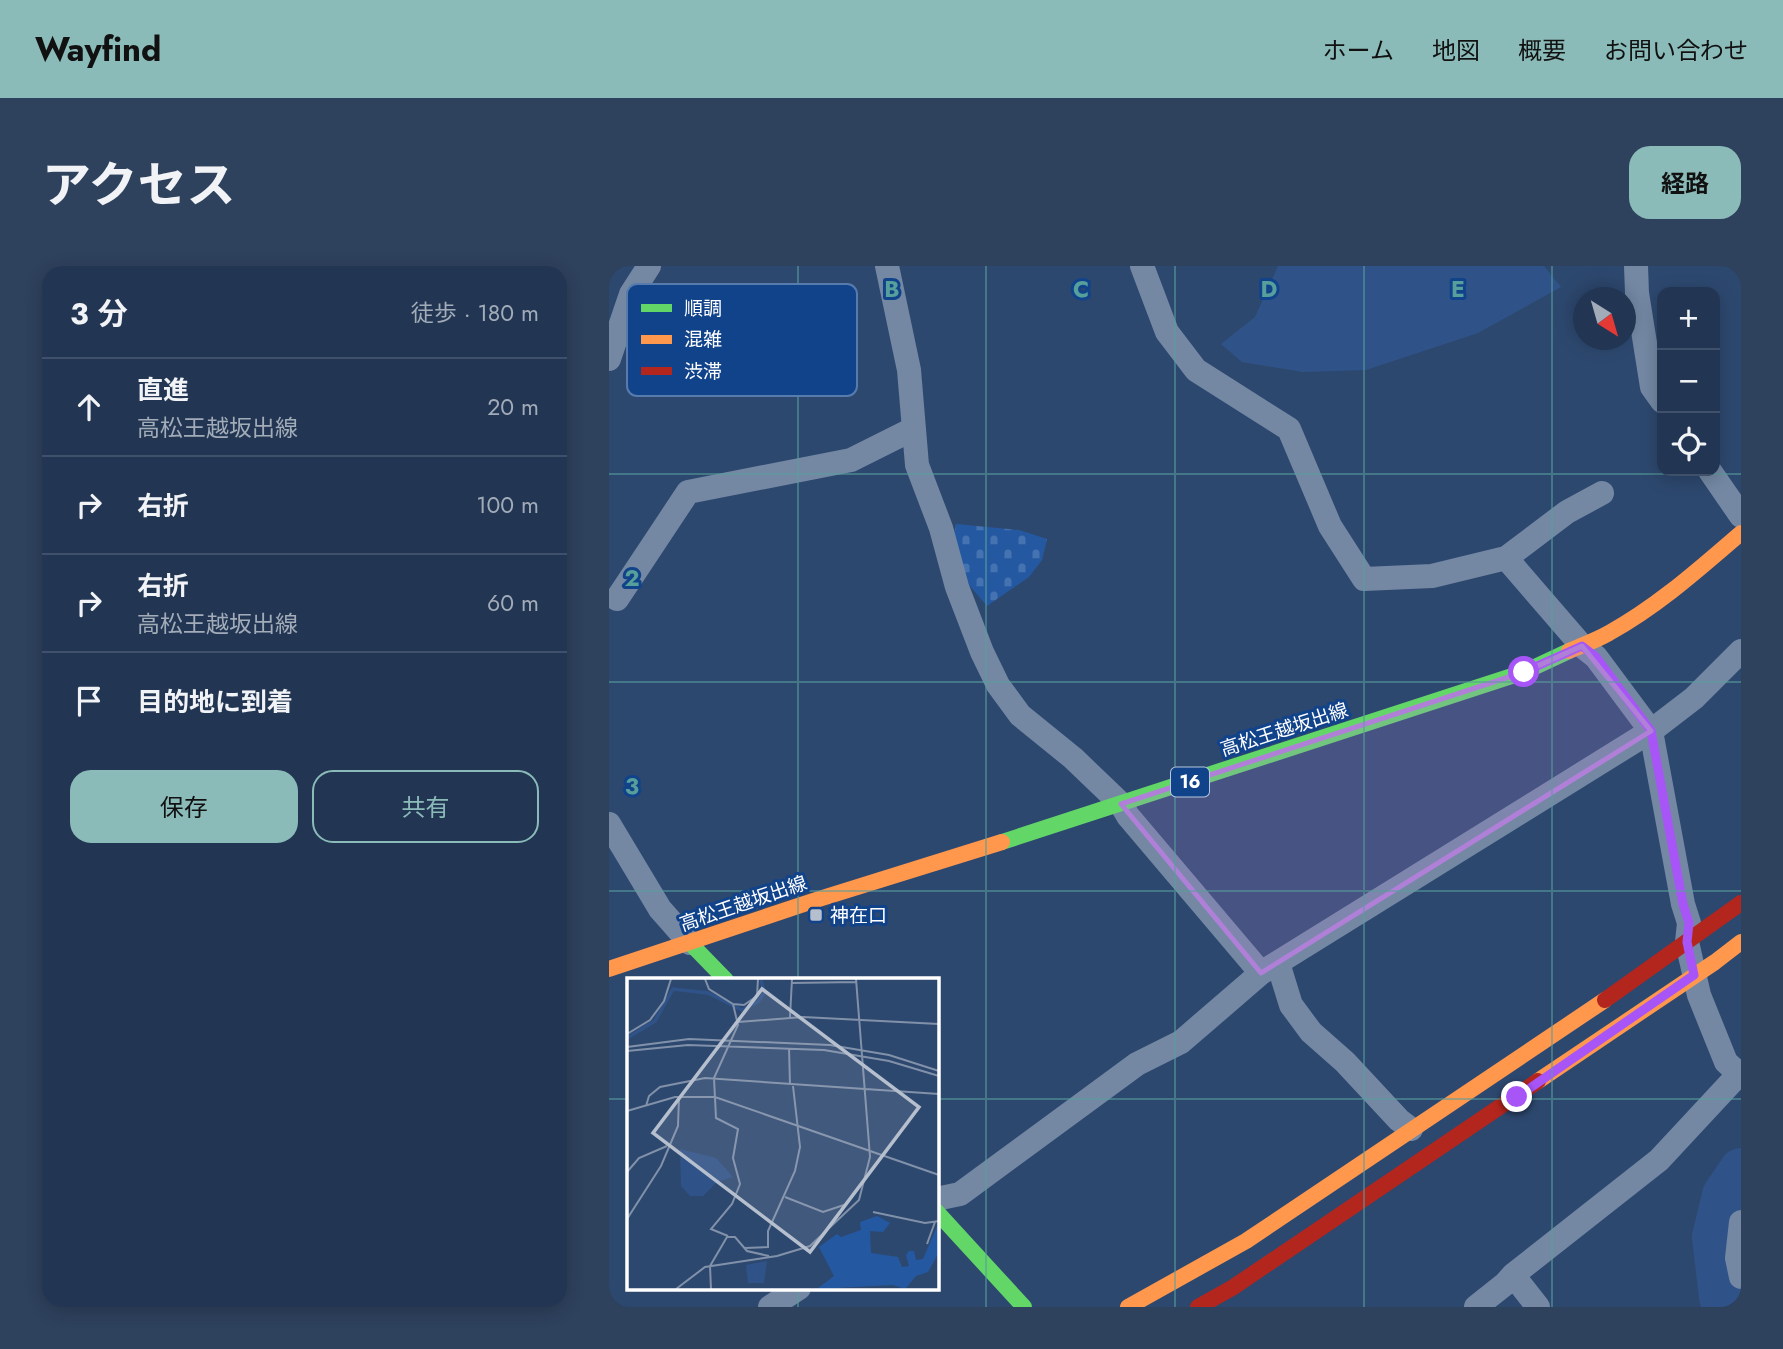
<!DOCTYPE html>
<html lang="ja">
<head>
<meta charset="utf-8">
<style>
	:root { --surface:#223653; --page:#2e415d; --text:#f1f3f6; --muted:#a2abb8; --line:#3f506a; --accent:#8bbbb9 }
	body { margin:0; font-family:Jost,"Noto Sans JP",sans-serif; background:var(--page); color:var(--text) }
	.controls { position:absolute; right:21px; top:21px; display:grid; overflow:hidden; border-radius:14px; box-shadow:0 4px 18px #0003 }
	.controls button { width:63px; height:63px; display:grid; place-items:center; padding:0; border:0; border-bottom:2px solid var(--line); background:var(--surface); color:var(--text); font:35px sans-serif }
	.compass { position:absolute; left:964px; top:21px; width:63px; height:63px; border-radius:50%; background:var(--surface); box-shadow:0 4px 18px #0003; rotate:143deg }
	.stop { position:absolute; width:21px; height:21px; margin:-16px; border:5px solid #a855f7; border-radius:50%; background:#fff }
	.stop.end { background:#a855f7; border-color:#fff; box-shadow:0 2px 7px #0008 }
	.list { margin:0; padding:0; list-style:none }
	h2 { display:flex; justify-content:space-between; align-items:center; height:91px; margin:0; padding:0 28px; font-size:30px }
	h2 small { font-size:23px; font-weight:400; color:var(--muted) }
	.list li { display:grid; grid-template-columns:46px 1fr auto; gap:21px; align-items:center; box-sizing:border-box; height:98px; padding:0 28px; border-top:2px solid var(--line) }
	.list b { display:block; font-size:26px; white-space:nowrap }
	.list p { margin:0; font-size:23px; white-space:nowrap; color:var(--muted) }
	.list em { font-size:23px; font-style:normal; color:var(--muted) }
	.actions { display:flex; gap:14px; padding:21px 28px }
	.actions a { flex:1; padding:16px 0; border:2px solid var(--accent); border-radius:21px; text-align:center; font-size:24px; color:var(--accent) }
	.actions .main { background:var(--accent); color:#111 }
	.icon { flex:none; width:38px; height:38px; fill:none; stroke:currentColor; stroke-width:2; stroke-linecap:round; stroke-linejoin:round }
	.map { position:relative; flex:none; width:1132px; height:1041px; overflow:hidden; border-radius:21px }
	header { display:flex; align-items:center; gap:42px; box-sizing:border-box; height:98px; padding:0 35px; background:var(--accent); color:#111 }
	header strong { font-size:33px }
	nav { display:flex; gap:38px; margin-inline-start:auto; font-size:24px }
	.intro { display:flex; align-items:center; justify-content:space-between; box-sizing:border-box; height:168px; padding:0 42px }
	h1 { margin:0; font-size:49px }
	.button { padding:18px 32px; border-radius:21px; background:var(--accent); color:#111; font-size:24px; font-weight:700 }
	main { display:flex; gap:42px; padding:0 42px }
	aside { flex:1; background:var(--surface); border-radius:21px; box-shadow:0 4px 18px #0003 }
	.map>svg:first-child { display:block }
</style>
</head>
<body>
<header>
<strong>Wayfind</strong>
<nav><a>ホーム</a><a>地図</a><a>概要</a><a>お問い合わせ</a></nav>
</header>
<div class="intro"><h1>アクセス</h1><a class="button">経路</a></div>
<main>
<aside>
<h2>3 分<small>徒歩 · 180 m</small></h2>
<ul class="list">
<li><svg class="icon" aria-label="ahead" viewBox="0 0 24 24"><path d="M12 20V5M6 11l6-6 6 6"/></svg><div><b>直進</b><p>高松王越坂出線</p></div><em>20 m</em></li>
<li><svg class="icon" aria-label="right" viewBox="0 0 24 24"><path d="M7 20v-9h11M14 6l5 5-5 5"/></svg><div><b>右折</b></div><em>100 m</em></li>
<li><svg class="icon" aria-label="right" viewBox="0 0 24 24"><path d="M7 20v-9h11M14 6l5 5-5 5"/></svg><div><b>右折</b><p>高松王越坂出線</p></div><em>60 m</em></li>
<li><svg class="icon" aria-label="arrive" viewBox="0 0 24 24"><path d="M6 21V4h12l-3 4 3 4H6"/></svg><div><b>目的地に到着</b></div></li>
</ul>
<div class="actions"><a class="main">保存</a><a>共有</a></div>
</aside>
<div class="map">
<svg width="1132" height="1041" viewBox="0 0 1132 1041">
	<defs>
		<pattern id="cemetery-stones" width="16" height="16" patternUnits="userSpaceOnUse" patternTransform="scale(1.75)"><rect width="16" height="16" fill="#2459a2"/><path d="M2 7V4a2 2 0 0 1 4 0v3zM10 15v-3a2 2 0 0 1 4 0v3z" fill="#4572b0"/></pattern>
	</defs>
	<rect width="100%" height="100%" fill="#2d486f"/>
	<path fill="url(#cemetery-stones)" d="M347 258 410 264 438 273 433 294 420 311 378 340 361 320 342 285Z"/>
	<path fill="#2f5388" d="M669 0H935L952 21 869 67 757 104 694 106 633 96 612 78 646 51Z"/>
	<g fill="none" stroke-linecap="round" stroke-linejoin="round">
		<path stroke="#2f5388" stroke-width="44" d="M1123 1041 1112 1031 1105 971 1115 929 1132 904"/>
		<path stroke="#7488a4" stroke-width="24" d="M278 0 300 104 308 199 332 262 348 321 373 386 389 419 411 449 464 492 512 538 519 550 652 707
			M533 0 558 66 587 104 680 163 721 260 755 313 823 310 897 292 973 380 987 391 1042 465 1074 638 1080 657 1078 676 1090 729 1117 796 1132 810
			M1027 0 1028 27 1043 121 1053 135
			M0 93 22 28 40 0
			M1101 205 1132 250
			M897 292 958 246 993 227
			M8 333 79 226 242 194 304 163
			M0 558 51 643 81 677
			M669 697 682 739 702 766 736 796 790 854 802 863
			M327 933 351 928 528 798 572 776 652 707 1042 465 1085 432 1132 385
			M1132 956 1128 992 1132 1011
			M904 1009 929 1041
			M161 1041 190 1022
			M867 1041 896 1018 904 1009 1050 894 1130 808"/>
		<path stroke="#63d668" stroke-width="16" d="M393 576 915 406 960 385
			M81 677 117 714
			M327 945 415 1041"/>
		<path stroke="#ff974d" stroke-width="16" d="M960 385C974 379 988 374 1000 367 1049 340 1090 303 1132 267
			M0 703 210 633 393 576
			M929 815 1106 696 1132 676
			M519 1041 637 975 996 734"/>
		<path stroke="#b3261e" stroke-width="16" d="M996 734 1132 637
			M589 1041 623 1022 929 815"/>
	</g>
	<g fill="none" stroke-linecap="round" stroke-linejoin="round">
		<path stroke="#a855f7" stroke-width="9" d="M908 831 1085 709 1078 676 1080 657 1074 638 1042 465 987 391 973 380 915 406"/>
	</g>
	<path fill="#b080d9" fill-opacity="0.2" stroke="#b080d9" stroke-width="5" stroke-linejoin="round" d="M973 380 1042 465 652 707 512 538 915 406Z"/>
	<path fill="none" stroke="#579f9a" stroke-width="2" stroke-opacity="0.55" d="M189 0V714M377 0V1041M566 0V1041M755 0V1041M943 0V1041M0 208H1132M0 416H1132M0 625H1132M0 833H19M327 833H1132M189 1022V1041"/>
	<rect fill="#b6bfcd" stroke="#11438b" stroke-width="2.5" x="200" y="642" width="14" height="14" rx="3.5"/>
	<g text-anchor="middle" stroke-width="6" stroke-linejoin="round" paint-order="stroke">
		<rect fill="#11438b" stroke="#b8c7dc" stroke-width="2" x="562" y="501.5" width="38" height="29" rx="5"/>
		<g font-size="18" font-weight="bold" fill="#fff">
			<text x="581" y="522">16</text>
		</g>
		<g font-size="19" fill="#fff" stroke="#11438b">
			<text transform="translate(675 463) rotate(-18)" y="7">高松王越坂出線</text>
			<text transform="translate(134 637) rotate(-19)" y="7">高松王越坂出線</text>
		</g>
		<g font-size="19" fill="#fff" stroke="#11438b" text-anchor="start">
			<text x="221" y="656">神在口</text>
		</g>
	</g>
	<g transform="translate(18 712)">
		<rect width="312" height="312" fill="#2d486f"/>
		<path d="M250 238 263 245 256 254 243 253 244 275 271 279 275 289 282 288 279 277 282 273H287L289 282 296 281 311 246V276L301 294 289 298 278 311 266 307 190 311 207 298 192 269 210 256 214 259 234 252 233 244Z" fill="#2459a2"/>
		<path d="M53 171 89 180 106 199 90 204 76 218H63L54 208ZM140 283 137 305H121L119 287Z" fill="#2f5388"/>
		<path fill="none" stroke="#2f5388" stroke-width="3.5" d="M0 60 28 43 46 11 81 15 115 32 131 24 137 15 134 1"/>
		<path fill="none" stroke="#8191a9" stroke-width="2" d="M78 1 82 11 106 26 117 27 130 18 131 1M165 5 229 4M163 39 165 1M111 44 176 39 312 46M0 56 23 42 37 23 44 1M0 69 62 61 203 67 262 77 312 93M162 70 163 107M0 73 61 67 197 72 262 83 312 98M19 128 22 118 33 109 78 100 312 116M0 133 48 119H88L312 197M0 194 12 180 40 168M158 219 196 234 217 227M246 234 298 245 312 243M0 241 34 188 51 148 52 119M101 258 84 251 105 226 113 206 106 180 111 151 89 140 87 100 111 47 106 26M300 266 308 244M118 270 141 269V253L168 193 173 169 166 108M49 311 78 289 150 278 183 268 232 222 243 179 229 1M84 311 83 288 100 259H108L120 273 142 278"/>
		<path fill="#b6bfcd" fill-opacity="0.15" stroke="#b6bfcd" stroke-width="3.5" d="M135 11 292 129 183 274 26 155Z"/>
		<rect width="312" height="312" fill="none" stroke="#fff" stroke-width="3.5"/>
	</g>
	<rect x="18" y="18" width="230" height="112" rx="10" fill="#11438b" stroke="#587bae" stroke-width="2"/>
	<rect x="32" y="38" width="31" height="8" fill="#63d668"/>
	<rect x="32" y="69" width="31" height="9" fill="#ff974d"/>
	<rect x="32" y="101" width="31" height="8" fill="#b3261e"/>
	<g font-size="19" fill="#fff">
		<text x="75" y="49">順調</text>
		<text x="75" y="80">混雑</text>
		<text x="75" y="112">渋滞</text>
	</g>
	<g font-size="23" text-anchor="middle" font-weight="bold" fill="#579f9a" stroke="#11438b" stroke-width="6" stroke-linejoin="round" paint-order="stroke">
		<text x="283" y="31">B</text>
		<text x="472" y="31">C</text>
		<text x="660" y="31">D</text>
		<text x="849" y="31">E</text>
		<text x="23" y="320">2</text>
		<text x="23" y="528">3</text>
	</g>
</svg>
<div class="controls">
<button>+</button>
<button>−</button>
<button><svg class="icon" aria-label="locate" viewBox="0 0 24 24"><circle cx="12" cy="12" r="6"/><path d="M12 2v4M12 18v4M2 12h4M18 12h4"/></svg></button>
</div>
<svg class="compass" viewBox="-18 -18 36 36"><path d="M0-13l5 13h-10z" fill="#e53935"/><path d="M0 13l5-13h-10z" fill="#a2abb8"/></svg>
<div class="stop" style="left:915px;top:406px"></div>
<div class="stop end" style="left:908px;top:831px"></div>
</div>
</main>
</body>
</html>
